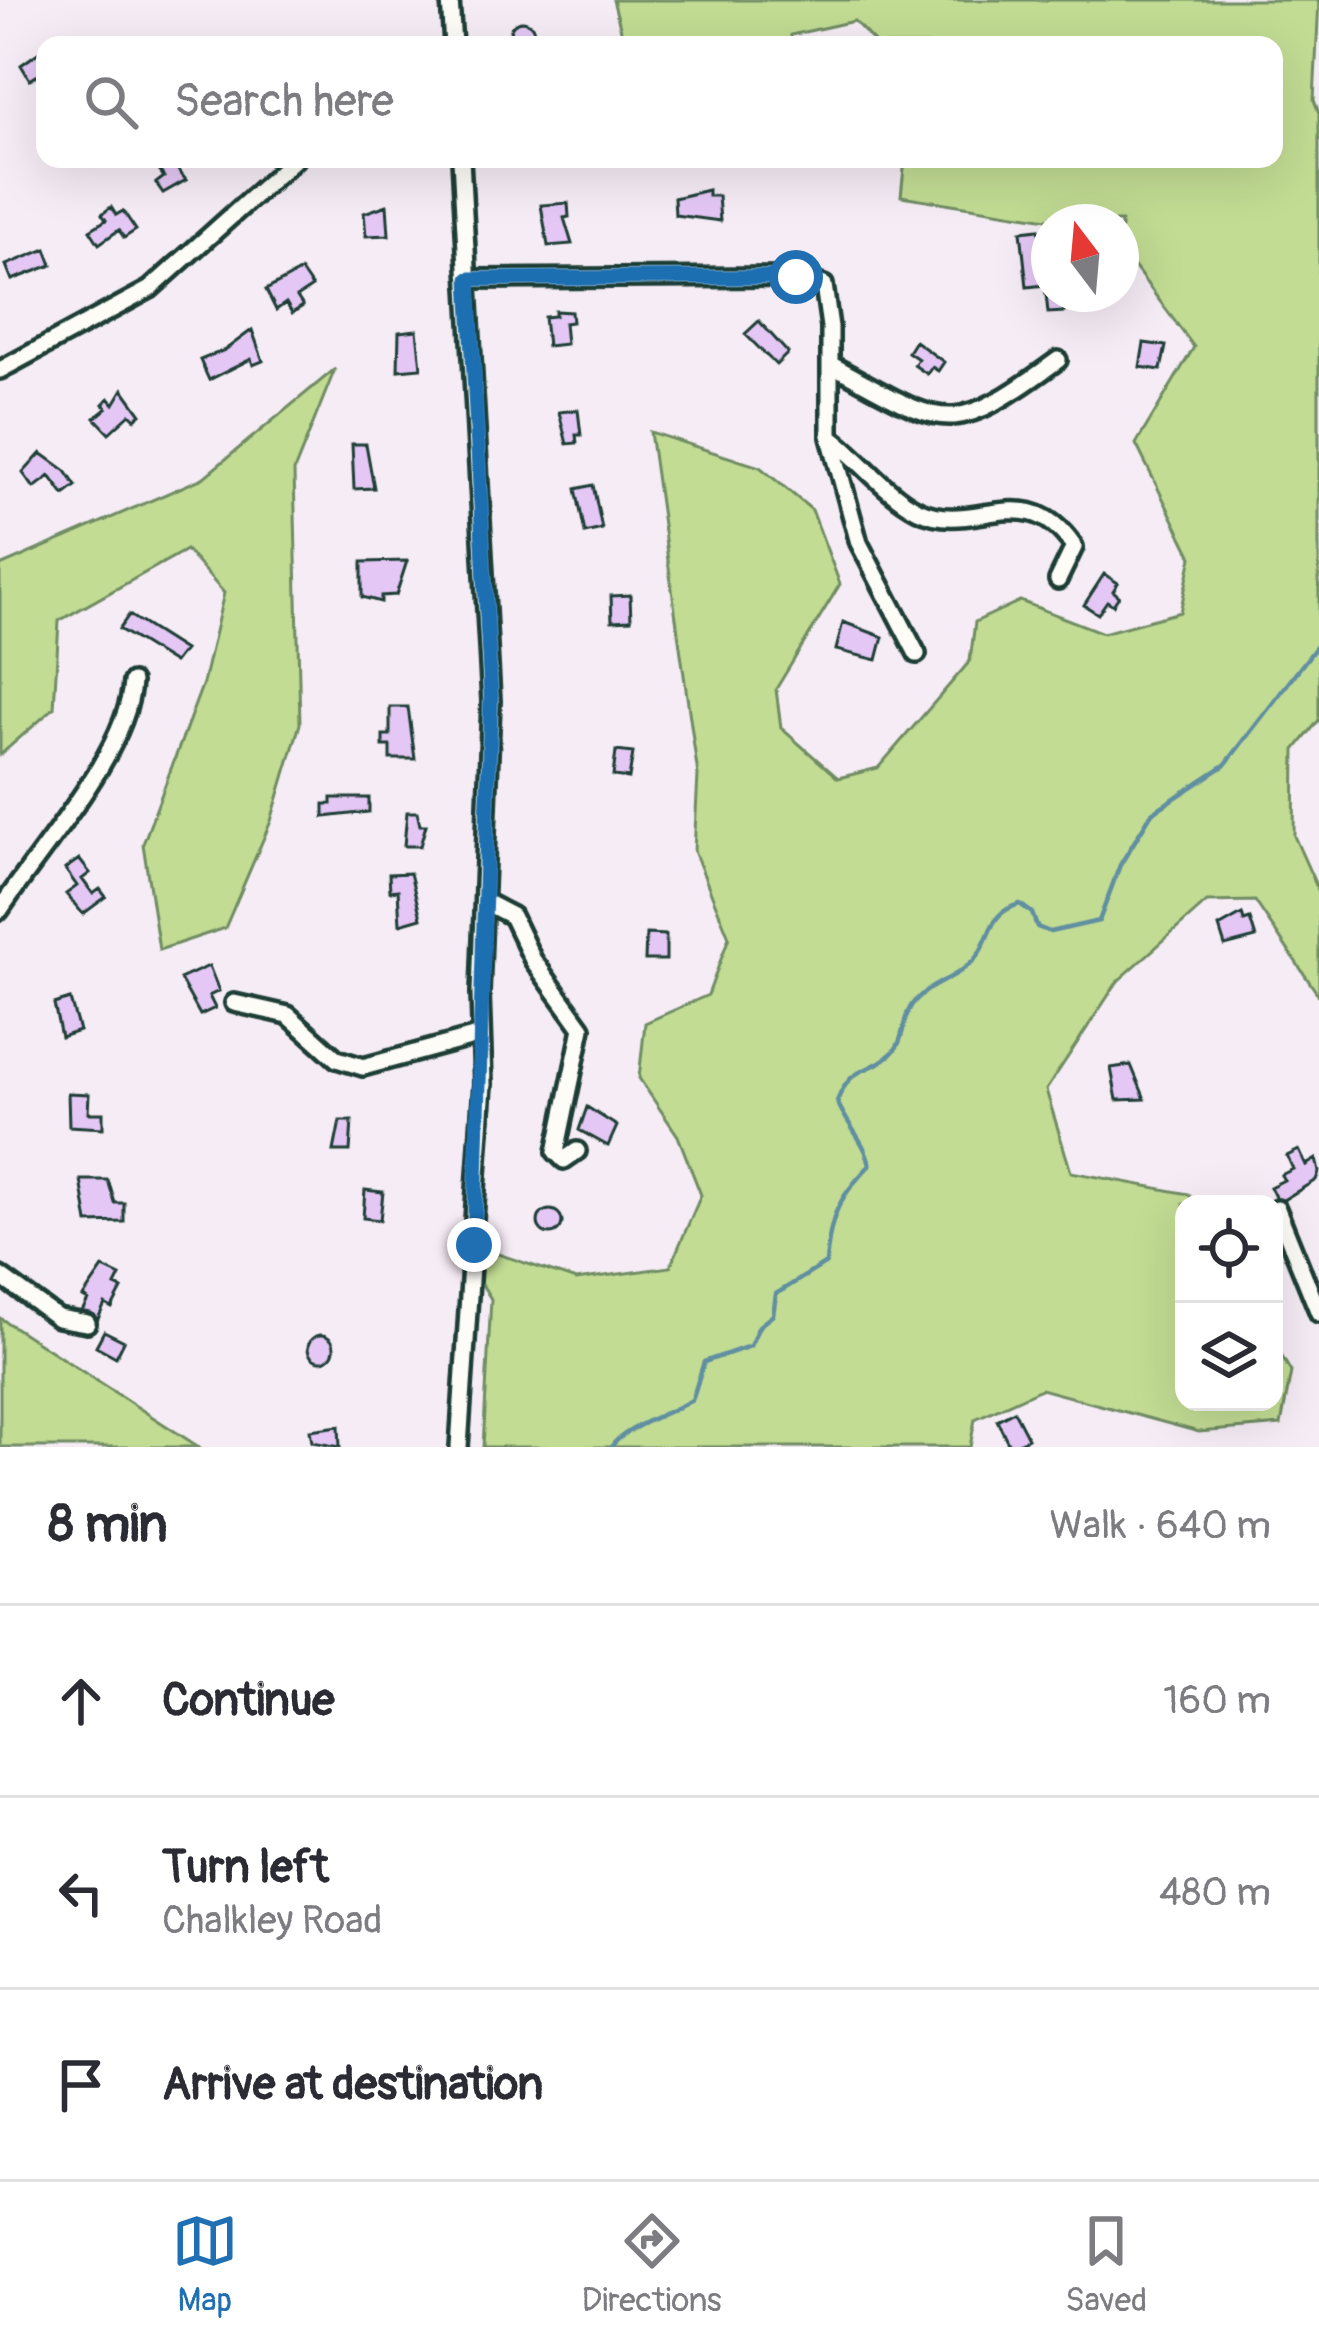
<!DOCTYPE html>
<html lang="en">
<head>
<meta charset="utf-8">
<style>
	:root { --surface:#fff; --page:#f7f7f7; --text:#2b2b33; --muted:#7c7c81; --line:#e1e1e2; --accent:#1f6fb2 }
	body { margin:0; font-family:Pangolin,sans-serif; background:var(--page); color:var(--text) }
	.controls { position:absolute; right:36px; bottom:36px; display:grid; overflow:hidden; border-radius:24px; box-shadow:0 12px 48px #0002 }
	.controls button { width:108px; height:108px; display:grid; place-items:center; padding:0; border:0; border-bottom:3px solid var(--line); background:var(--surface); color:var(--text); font:60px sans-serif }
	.compass { position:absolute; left:1031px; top:204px; width:108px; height:108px; border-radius:50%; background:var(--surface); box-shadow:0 12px 48px #0002; rotate:344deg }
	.stop { position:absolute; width:36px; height:36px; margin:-27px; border:9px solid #1f6fb2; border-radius:50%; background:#fff }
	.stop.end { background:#1f6fb2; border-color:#fff; box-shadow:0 3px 12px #0008 }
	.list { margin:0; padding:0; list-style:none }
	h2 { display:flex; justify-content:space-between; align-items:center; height:156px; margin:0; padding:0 48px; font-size:51px }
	h2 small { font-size:39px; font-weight:400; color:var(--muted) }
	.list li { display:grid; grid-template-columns:78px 1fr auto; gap:36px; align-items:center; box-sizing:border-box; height:192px; padding:0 48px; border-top:3px solid var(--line) }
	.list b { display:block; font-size:45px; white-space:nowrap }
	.list p { margin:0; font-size:39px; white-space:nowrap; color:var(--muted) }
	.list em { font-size:39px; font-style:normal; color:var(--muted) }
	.icon { flex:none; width:66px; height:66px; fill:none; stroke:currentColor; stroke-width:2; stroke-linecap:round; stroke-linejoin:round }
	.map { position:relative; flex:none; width:1319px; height:1447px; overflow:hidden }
	.search { position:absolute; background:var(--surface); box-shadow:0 12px 48px #0002; left:36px; right:36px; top:36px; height:132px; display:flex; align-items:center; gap:30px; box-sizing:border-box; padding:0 42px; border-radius:24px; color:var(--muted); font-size:45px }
	.sheet { height:732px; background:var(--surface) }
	nav { display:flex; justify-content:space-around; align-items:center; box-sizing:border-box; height:168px; border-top:3px solid var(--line); background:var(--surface); font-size:33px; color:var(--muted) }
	nav a { display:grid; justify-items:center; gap:6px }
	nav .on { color:var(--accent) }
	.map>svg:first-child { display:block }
</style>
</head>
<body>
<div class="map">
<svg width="1319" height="1447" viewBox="0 0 1319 1447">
	<rect width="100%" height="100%" fill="#f6ecf6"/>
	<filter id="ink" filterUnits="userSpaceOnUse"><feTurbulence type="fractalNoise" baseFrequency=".00833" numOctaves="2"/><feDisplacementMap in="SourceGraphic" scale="24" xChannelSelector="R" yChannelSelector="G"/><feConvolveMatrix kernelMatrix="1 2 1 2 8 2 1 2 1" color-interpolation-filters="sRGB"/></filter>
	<g filter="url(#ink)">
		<path fill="#c2dc93" stroke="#708c64" stroke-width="3" d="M613 0H1319L1314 100 1319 113V720L1295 750 1294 836 1319 892V996L1255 901 1207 902 1118 981 1046 1090 1071 1172 1189 1194 1194 1204H1184V1402H1274V1343L1291 1372 1281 1425 1199 1432 1041 1389 975 1419 970 1447H483L491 1299 478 1278 480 1248 576 1280 670 1267 701 1195 678 1136 639 1078 645 1023 708 995 729 937 694 851 698 775 650 432 760 467 812 510 840 584 776 689 781 728 838 778 878 768 970 661 975 622 1020 601 1103 633 1180 612 1192 557 1136 444 1194 347 1121 249V222H1066L901 196 905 159H1274V45H877L854 21 791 35V45H625Z
			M335 369 294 471 300 724 271 821 225 928 159 950 143 844 203 683 224 593 186 550 59 621 54 708 0 755V566L203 478Z
			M0 1318 199 1447H0Z"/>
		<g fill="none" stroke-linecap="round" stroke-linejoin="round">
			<path stroke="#608fa1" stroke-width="4.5" d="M611 1447C623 1428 670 1413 692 1400L704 1362 750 1346 759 1326 773 1315 776 1294 826 1263C830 1216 838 1198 870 1165 866 1142 846 1124 837 1101 853 1063 866 1076 891 1054 906 1041 901 1017 914 1002 930 983 957 979 975 959 993 936 987 913 1020 904L1032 913 1037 927 1050 932 1099 921 1120 865 1152 813 1225 765 1319 643"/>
		</g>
		<path fill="#e4c7f5" stroke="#1f3d34" stroke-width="3" d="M510 33a12 12 0 1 1 24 0a12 12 0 1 1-24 0Z
			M45 48 44 71 30 80 21 65Z
			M163 159H181L174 165 186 180 163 193 156 183 164 177 155 165Z
			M708 190V196H718L720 221 675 215 674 198Z
			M568 203 569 217 564 218 572 244 548 246 541 205Z
			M387 205 389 235 366 236 364 213Z
			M111 207 116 215 123 211 136 230 124 238 119 230 99 244 90 230 106 220 102 214Z
			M1039 229 1042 259 1048 258 1049 294H1077L1078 301 1063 303 1064 312 1048 313 1045 285 1027 287 1021 231Z
			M46 249 52 265 12 280 6 265Z
			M301 271 312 287 297 297 303 306 292 313 286 303 276 310 266 290Z
			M555 311 571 312 572 322 564 323 566 344 547 346 544 317 555 316Z
			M759 321 788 353 776 365 745 334Z
			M252 330 263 361 253 365 251 359 209 380 200 360 225 350Z
			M417 330 421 368 398 370 399 332Z
			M915 341 944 362 938 371 932 367 927 374 914 365 918 359 908 352Z
			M1144 343 1166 346 1161 370 1140 367Z
			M123 389 141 414 135 419 130 414 109 433 95 418 107 408 103 404 109 398 114 404Z
			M578 410 581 435H576L577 443 567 444 559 412Z
			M352 444H366L374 488 354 489Z
			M41 453 66 471 76 486 64 495 50 476 34 488 23 473Z
			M593 485 602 529 585 533 576 489Z
			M407 561 396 595 381 596V602L362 597V562Z
			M1104 574 1118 583 1113 591 1119 596 1113 605 1107 601 1098 614 1084 605Z
			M630 595 631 620 612 621 611 596Z
			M129 615 184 650 174 663 119 629Z
			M843 622 883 637 877 660 836 650Z
			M390 707H408L415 759H390V746H383V735H390Z
			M616 751 633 753 629 778 613 776Z
			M332 798H369V812L324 817V804H332Z
			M407 812H417L420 825H426L420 846H404Z
			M79 859 90 873 82 879 93 894 100 889 106 897 83 914 66 894 77 886 65 869Z
			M410 873 421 918 400 924 398 890 390 891 389 874Z
			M1242 914 1244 921 1250 919 1256 938 1225 946 1219 927Z
			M646 934 666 935V960H645Z
			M209 966 219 991 209 996 215 1008 200 1015 180 979Z
			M70 999 79 1031 61 1037 54 1004Z
			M1131 1065 1145 1099 1117 1100 1111 1068Z
			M68 1093 89 1094 88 1113H103V1128L69 1126Z
			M587 1107 617 1126 608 1146 579 1130Z
			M340 1121H352L350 1151H334Z
			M1299 1150 1306 1165 1316 1159 1319 1172 1316 1180 1278 1203 1270 1187 1284 1180 1281 1175 1293 1169 1287 1156Z
			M81 1180H108L115 1203H124V1222L88 1223Z
			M365 1190 383 1192 380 1220 363 1218Z
			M538 1222a12 12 0 1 1 24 0a12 12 0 1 1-24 0Z
			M103 1268 120 1276 115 1286 122 1289 112 1308 105 1304 97 1321 81 1313 88 1300 83 1297Z
			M104 1331 124 1341 116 1357 96 1346Z
			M308 1348a13 13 0 1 1 26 0a13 13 0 1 1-26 0Z
			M1014 1411 1028 1438 1010 1447 997 1420Z
			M339 1426 340 1447 312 1442 310 1430Z"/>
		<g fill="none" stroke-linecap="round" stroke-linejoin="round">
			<g stroke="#1f3d34" stroke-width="24">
				<path id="minor" d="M450 0 453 45
					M468 279 796 277 824 285 830 327V437C859 458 886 494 918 510 975 537 1026 475 1074 547L1058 580
					M830 364C946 426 946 442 1058 360
					M0 370 150 289 295 159
					M830 437 859 543 917 654
					M485 902 512 916 533 960 582 1028 556 1152 564 1160 577 1151
					M0 910C39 850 128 752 132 682
					M234 1003 288 1015 337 1059 363 1067 481 1035
					M1277 1209 1319 1313
					M0 1276 58 1318 87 1323
					M459 1447 483 1084 480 993 491 701 461 159"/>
			</g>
			<use href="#minor" stroke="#fdfcf7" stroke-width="15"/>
		</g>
	</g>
	<g fill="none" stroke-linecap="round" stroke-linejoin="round" filter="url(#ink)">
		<path stroke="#1f6fb2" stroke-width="15" d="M474 1245 491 696 469 279 796 277"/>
	</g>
</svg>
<div class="controls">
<button><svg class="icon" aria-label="locate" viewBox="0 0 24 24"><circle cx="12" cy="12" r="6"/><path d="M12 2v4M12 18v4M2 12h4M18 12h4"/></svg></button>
<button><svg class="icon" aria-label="layers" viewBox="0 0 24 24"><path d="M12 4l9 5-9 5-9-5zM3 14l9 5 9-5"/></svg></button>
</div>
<svg class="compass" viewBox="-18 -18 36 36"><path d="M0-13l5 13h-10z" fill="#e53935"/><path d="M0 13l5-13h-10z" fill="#7c7c81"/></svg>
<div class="stop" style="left:796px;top:277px"></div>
<div class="stop end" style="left:474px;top:1245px"></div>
<div class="search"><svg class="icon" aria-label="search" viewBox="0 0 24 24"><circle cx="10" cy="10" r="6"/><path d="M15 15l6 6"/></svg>Search here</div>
</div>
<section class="sheet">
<h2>8 min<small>Walk · 640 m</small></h2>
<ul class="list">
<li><svg class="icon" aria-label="ahead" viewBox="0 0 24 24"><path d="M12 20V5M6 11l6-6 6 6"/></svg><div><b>Continue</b></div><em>160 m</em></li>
<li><svg class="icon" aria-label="left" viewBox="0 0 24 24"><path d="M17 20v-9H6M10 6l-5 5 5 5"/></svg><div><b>Turn left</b><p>Chalkley Road</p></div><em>480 m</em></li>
<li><svg class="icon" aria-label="arrive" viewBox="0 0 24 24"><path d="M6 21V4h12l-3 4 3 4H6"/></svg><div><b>Arrive at destination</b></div></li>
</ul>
</section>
<nav>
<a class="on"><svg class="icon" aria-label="map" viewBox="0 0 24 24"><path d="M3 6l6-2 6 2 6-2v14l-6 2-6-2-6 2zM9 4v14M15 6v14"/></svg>Map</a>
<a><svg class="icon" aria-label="directions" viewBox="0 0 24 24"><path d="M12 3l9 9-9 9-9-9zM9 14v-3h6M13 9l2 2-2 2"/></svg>Directions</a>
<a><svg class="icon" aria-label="saved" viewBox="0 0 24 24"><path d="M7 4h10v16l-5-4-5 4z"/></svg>Saved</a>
</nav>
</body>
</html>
